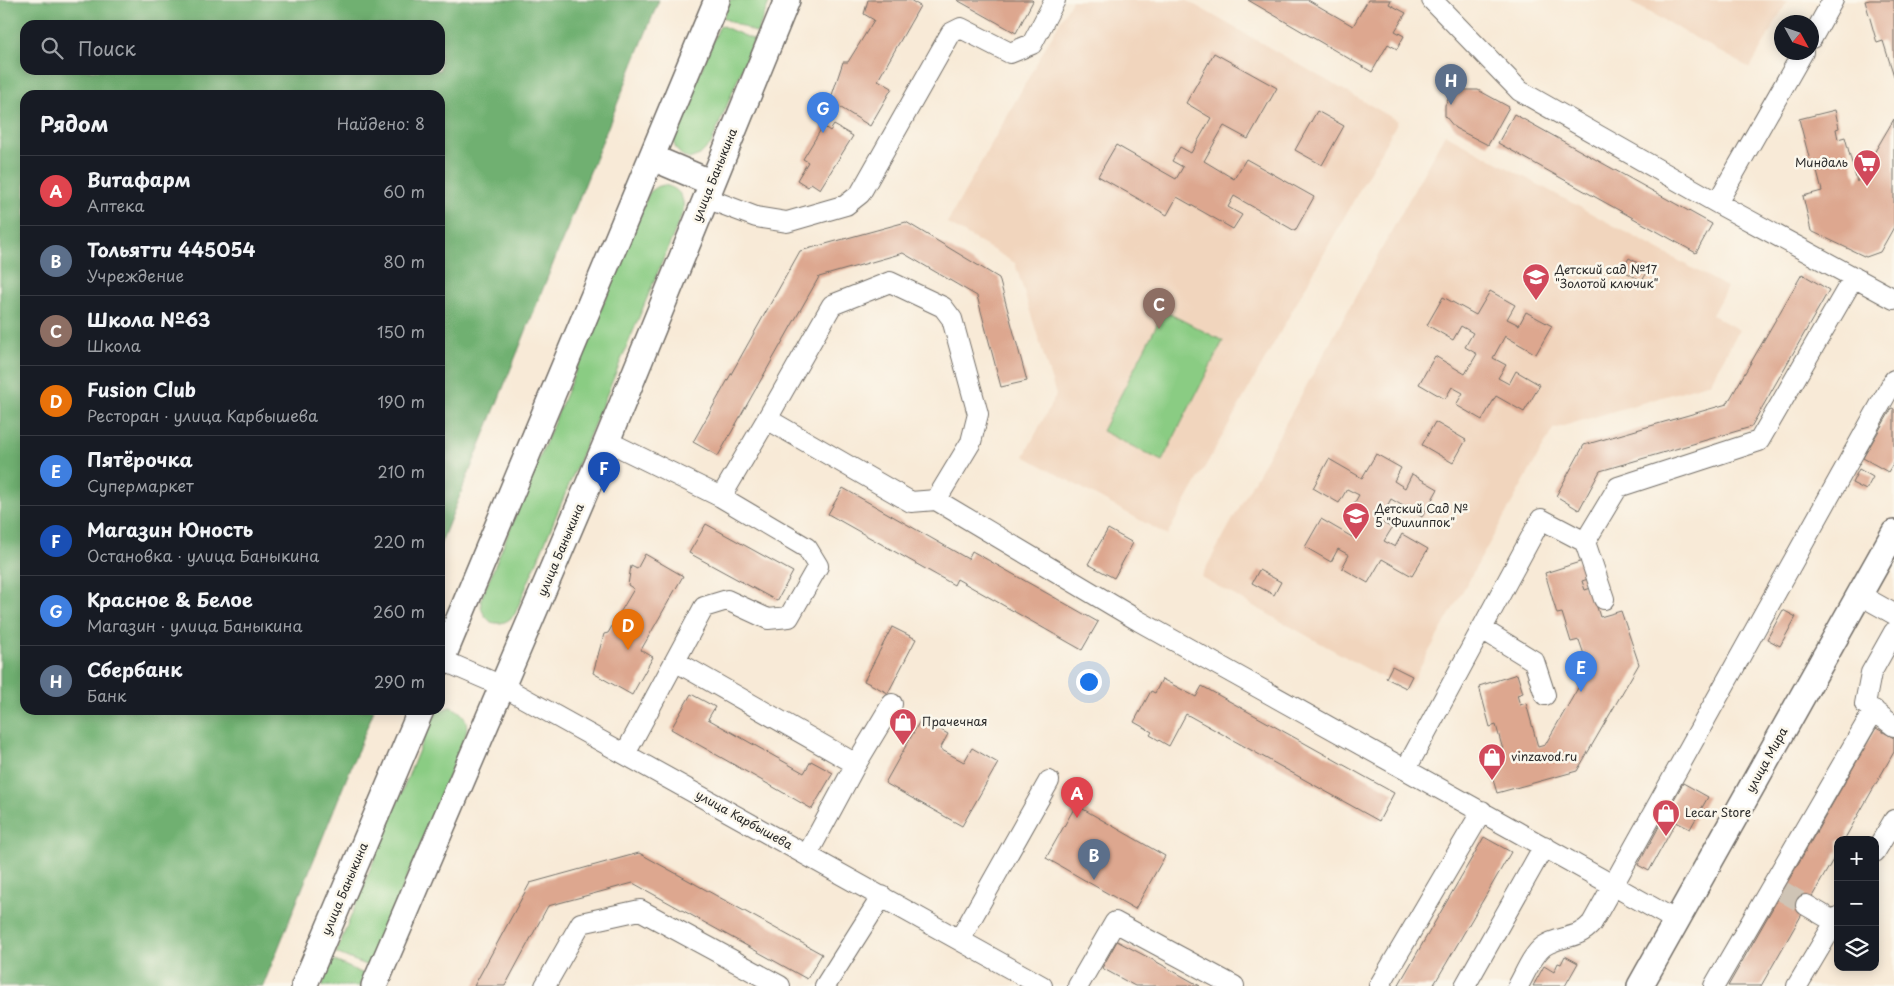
<!DOCTYPE html>
<html lang="ru">
<head>
<meta charset="utf-8">
<style>
	:root { --surface:#171b24; --page:#20242c; --text:#f1f3f6; --muted:#9ea1a6; --line:#363941; --accent:#8c9099 }
	body { margin:0; font-family:"Playpen Sans",sans-serif; background:var(--page); color:var(--text) }
	.controls { position:absolute; right:15px; bottom:15px; display:grid; overflow:hidden; border-radius:10px; box-shadow:0 2px 12px #0003 }
	.controls button { width:45px; height:45px; display:grid; place-items:center; padding:0; border:0; border-bottom:1px solid var(--line); background:var(--surface); color:var(--text); font:25px sans-serif }
	.compass { position:absolute; left:1774px; top:15px; width:45px; height:45px; border-radius:50%; background:var(--surface); box-shadow:0 2px 12px #0003; rotate:130deg }
	.you { position:absolute; left:1088px; top:681px; width:18px; height:18px; margin:-12px; border:4px solid #fff; border-radius:50%; background:#1a73e8; box-shadow:0 0 0 8px #1a73e833 }
	.badge { display:grid; place-items:center; width:32px; height:32px; border-radius:50%; background:var(--accent); color:#fff; font-size:16px; font-weight:700 }
	.pin { position:absolute; translate:-50% -41px; filter:drop-shadow(0 1px 2px #0008) }
	.pin::after { content:''; position:absolute; top:26px; width:18px; height:15px; background:inherit; clip-path:polygon(0 0,100% 0,50% 100%) }
	.list { margin:0; padding:0; list-style:none }
	h2 { display:flex; justify-content:space-between; align-items:center; height:65px; margin:0; padding:0 20px; font-size:21px }
	h2 small { font-size:16px; font-weight:400; color:var(--muted) }
	.list li { display:grid; grid-template-columns:32px 1fr auto; gap:15px; align-items:center; box-sizing:border-box; height:70px; padding:0 20px; border-top:1px solid var(--line) }
	.list b { display:block; font-size:19px; white-space:nowrap }
	.list p { margin:0; font-size:16px; white-space:nowrap; color:var(--muted) }
	.list em { font-size:16px; font-style:normal; color:var(--muted) }
	.icon { flex:none; width:28px; height:28px; fill:none; stroke:currentColor; stroke-width:2; stroke-linecap:round; stroke-linejoin:round }
	.map { position:relative; flex:none; width:1894px; height:986px; overflow:hidden }
	.search { position:absolute; background:var(--surface); box-shadow:0 2px 12px #0003; left:20px; top:20px; width:425px; height:55px; display:flex; align-items:center; gap:12px; box-sizing:border-box; padding:0 18px; border-radius:15px; color:var(--muted); font-size:19px }
	.panel { position:absolute; background:var(--surface); box-shadow:0 2px 12px #0003; left:20px; top:90px; width:425px; height:625px; border-radius:15px }
	.map>svg:first-child { display:block }
</style>
</head>
<body>
<div class="map">
<svg width="1894" height="986" viewBox="0 0 1894 986">
	<rect width="100%" height="100%" fill="#fbf7ec"/>
	<filter id="ink" filterUnits="userSpaceOnUse"><feTurbulence type="fractalNoise" baseFrequency=".02" numOctaves="2"/><feDisplacementMap in="SourceGraphic" scale="10" xChannelSelector="R" yChannelSelector="G"/><feConvolveMatrix kernelMatrix="1 2 1 2 8 2 1 2 1" color-interpolation-filters="sRGB"/></filter>
	<filter id="wash" filterUnits="userSpaceOnUse"><feTurbulence type="fractalNoise" baseFrequency=".0096" numOctaves="4" result="noise"/><feDisplacementMap in="SourceGraphic" scale="20" xChannelSelector="R" yChannelSelector="G"/><feGaussianBlur stdDeviation="1.12" result="paint"/><feColorMatrix in="noise" values="0 0 0 0 0 0 0 0 0 0 0 0 0 0 0 0 0 1.4 0 .05"/><feComposite in="paint" operator="in"/></filter>
	<g filter="url(#wash)">
		<rect width="100%" height="100%" fill="#f8ead7"/>
		<path fill="#f1d5bd" d="M1072 0H1186L1398 121 1167 535 1024 456 1056 395 1015 263 947 223Z
			M1627 0H1788L1750 68Z
			M1445 134 1727 287 1712 315 1739 330 1710 383 1553 429 1407 691 1201 577Z"/>
		<path fill="#8acc83" stroke="#5a7c57" d="M730 0H770L757 33 723 18Z
			M720 25 754 40 711 144 700 155 689 159C677 154 672 146 674 134Z
			M664 185C679 188 685 197 683 212L515 614C508 622 501 625 491 622 483 615 480 609 481 599L649 193 656 187Z
			M1164 311 1223 341 1162 461 1102 431Z
			M450 707C463 711 469 720 466 734L370 967 336 953 432 718 438 711Z
			M333 960 366 975 362 986H322Z"/>
		<path fill="#6fb071" stroke="#4d6e4e" fill-rule="evenodd" d="M0 0H659L440 545V95H25V710H374L263 986H0ZM25 25H440V70H25Z"/>
		<g id="blocks">
			<path fill="#dda78f" d="M868 0H910L920 6 878 80 892 88 870 126 830 101 843 62H848L874 20 864 14Z
				M957 0H1032L1033 1 1016 33Z
				M1248 0H1308L1353 26 1368 0H1391L1389 4 1406 13 1395 31 1404 36 1397 49 1388 44 1372 72Z
				M1870 0H1894V76L1883 41 1877 43 1865 1Z
				M1214 53 1277 88 1248 139 1224 126 1204 161 1234 179 1246 159 1314 197 1295 231 1234 196 1228 207 1242 215 1233 229 1177 197 1167 215 1098 176 1116 145 1176 179 1183 167 1172 161 1180 147 1191 153 1211 118 1186 103Z
				M1461 90H1478L1509 107 1488 145 1455 128 1445 116V105L1450 96Z
				M1835 110 1839 128 1836 129 1838 139 1845 137 1857 182 1894 119V227L1880 252 1866 257 1811 231 1803 196 1822 191 1814 160 1810 161 1799 119Z
				M1317 111 1344 126 1322 165 1295 150Z
				M1514 114 1712 224 1696 253 1498 143Z
				M834 125 853 136 820 189 811 183 808 187 797 180 808 162 803 159 823 126 830 131Z
				M906 222 999 278 1027 381 1001 387 977 296 903 253 819 277 718 456 693 442 800 251Z
				M1629 258 1649 269 1642 281 1622 270Z
				M1802 274 1829 290 1751 427 1600 471 1579 510 1556 496 1584 445 1727 404Z
				M1490 291 1515 305 1507 319 1519 325 1526 312 1552 326 1536 354 1505 336 1493 358 1506 365 1498 378 1509 384 1516 371 1540 385 1524 412 1496 396 1482 420 1456 405 1463 393 1452 387 1445 399 1419 384 1435 356 1465 374 1477 354 1465 347 1473 333 1461 326 1453 340 1427 325 1443 297 1476 315Z
				M1892 408 1894 409V462L1888 472 1863 458Z
				M1435 422 1466 440 1453 463 1422 445Z
				M1376 454 1401 468 1394 481 1405 488 1412 474 1438 489 1422 517 1391 499 1379 521 1392 528 1384 541 1395 547 1402 534 1428 549 1412 576 1382 559 1368 583 1342 568 1349 555 1338 549 1331 562 1305 547 1321 519 1352 537 1363 516 1351 509 1359 495 1347 489 1339 503 1313 488 1329 459 1362 478Z
				M1859 469 1873 477 1866 490 1852 483Z
				M843 488 968 559 972 551 1098 622 1082 650 957 579 954 585 828 514Z
				M706 524 793 572 777 601 689 553Z
				M1108 529 1133 543 1114 578 1088 564Z
				M645 554 683 576 641 650 653 657 632 695 593 673 604 634 608 633 634 589 628 585 631 566 637 569Z
				M1583 561 1588 579 1582 581 1585 590 1591 588 1600 617 1621 611 1639 664 1577 771 1497 793 1488 763 1505 757 1496 725 1490 727 1479 686 1517 674 1523 693 1517 695 1520 705 1526 703 1538 747 1545 745 1589 669 1579 640 1571 642 1562 613 1557 614 1545 573Z
				M1259 570 1281 582 1274 595 1252 583Z
				M1783 610 1796 617 1780 646 1767 639Z
				M892 627 916 639 888 693 864 681Z
				M1392 666 1412 676 1406 688 1386 678Z
				M1162 679 1196 697 1202 686 1394 793 1379 821 1186 714 1169 746 1150 735 1152 732 1134 722 1151 691 1155 693Z
				M691 694 715 707 708 719 804 773 811 761 833 773 812 809 671 729Z
				M921 719 948 734 940 749 964 762 972 748 998 763 962 826 885 783Z
				M1876 728 1894 738V752L1844 840H1838V851L1761 986H1728Z
				M1683 783 1708 797 1690 829 1676 822 1649 871 1638 865Z
				M1076 805 1165 856 1135 909 1046 858Z
				M1484 837 1511 852 1446 964 1433 986H1398Z
				M639 853 822 954 807 979 633 883 548 906 505 986H474L530 883Z
				M1117 941 1155 961 1200 986H1135L1102 968Z
				M1565 956 1578 963 1565 986H1533L1544 966 1554 972 1558 963 1561 964Z"/>
		</g>
	</g>
	<g filter="url(#ink)">
		<use href="#blocks" fill-opacity="0" stroke="#736e67" stroke-width="1"/>
		<g fill="none" stroke-linecap="round" stroke-linejoin="round">
			<path stroke="#cfc4b5" stroke-width="20" stroke-dasharray="20 10" stroke-linecap="butt" d="M1782 891 1806 905"/>
			<g stroke="#736e67" stroke-width="22">
				<path id="minor" d="M1432 0 1520 91 1717 203 1894 299
					M1812 38 1833 0
					M706 198 756 217 787 222 846 205 860 194 951 33 961 28 1010 53 1032 44 1055 0
					M1717 203 1803 52
					M767 419 911 502 936 500 1139 621 1677 921
					M607 441 721 497 807 548 818 566 789 617 768 619 727 600 704 607 625 754
					M721 497 767 419 832 305 890 282 943 307 952 319 978 414 971 442 936 500
					M1585 542 1604 599
					M1860 595 1894 614
					M1482 629 1534 661 1545 695
					M1894 632 1871 673 1865 704 1894 726
					M442 660 502 686 1042 986
					M675 661 856 764
					M1406 769 1541 519 1585 542 1618 487 1759 441 1854 277
					M1875 852 1894 820
					M807 855 856 764 892 704
					M1806 905 1835 922
					M960 939 1049 781
					M545 986 581 923 640 910 780 986
					M825 986 882 896
					M1078 986 1115 922 1234 986
					M1379 986 1482 811
					M1465 986 1544 846
					M1518 986C1525 974 1532 955 1544 946 1560 935 1578 940 1592 923L1894 380
					M1714 986 1874 710
					M1797 986 1838 917"/>
			</g>
			<g stroke="#736e67" stroke-width="28">
				<path id="major" d="M653 158 712 183
					M440 664 717 0
					M304 986 421 710
					M374 986 607 441 787 0
					M1640 986 1894 533"/>
			</g>
			<use href="#minor" stroke="#fff" stroke-width="20"/>
			<use href="#major" stroke="#fff" stroke-width="25"/>
		</g>
	</g>
	<defs>
		<g id="supermarket-pin" transform="scale(1.4375)"><path d="M0 17L-7.5 6A9.5 9.5 0 1 1 7.5 6Z" fill="#d1495b" stroke="#fbf7ec"/><path d="M-6-5.5h2.5l.6 2H6L4.5 2H-2.5L-4.4-4H-6ZM-1.5 3.2a1.3 1.3 0 1 0 .1 0ZM3 3.2a1.3 1.3 0 1 0 .1 0Z" fill="#fff"/></g>
		<g id="school-pin" transform="scale(1.4375)"><path d="M0 17L-7.5 6A9.5 9.5 0 1 1 7.5 6Z" fill="#d1495b" stroke="#fbf7ec"/><path d="M0-5L7-2L0 1L-7-2ZM-4 1L0 2.5L4 1V4Q0 6-4 4Z" fill="#fff"/></g>
		<g id="shop-pin" transform="scale(1.4375)"><path d="M0 17L-7.5 6A9.5 9.5 0 1 1 7.5 6Z" fill="#d1495b" stroke="#fbf7ec"/><path d="M-5-2.5h2.3a2.7 3.5 0 0 1 5.4 0H5L5.5 6h-11ZM-1.5-2.5h3a1.5 2.3 0 0 0-3 0Z" fill="#fff"/></g>
	</defs>
	<g fill-rule="evenodd">
		<use href="#supermarket-pin" x="1867" y="163"/>
		<use href="#school-pin" x="1536" y="277"/>
		<use href="#school-pin" x="1356" y="516"/>
		<use href="#shop-pin" x="903" y="722"/>
		<use href="#shop-pin" x="1492" y="757"/>
		<use href="#shop-pin" x="1666" y="813"/>
	</g>
	<g text-anchor="middle" stroke-width="5" stroke-linejoin="round" paint-order="stroke">
		<g font-size="12" fill="#2b2b2b" stroke="#fbf7ec" text-anchor="start">
			<text x="1848" y="167" text-anchor="end">Миндаль</text>
			<text x="1555" y="274">Детский сад №17<tspan x="1555" dy="14">"Золотой ключик"</tspan></text>
			<text x="1375" y="513">Детский Сад №<tspan x="1375" dy="14">5 "Филиппок"</tspan></text>
			<text x="922" y="726">Прачечная</text>
			<text x="1511" y="761">vinzavod.ru</text>
			<text x="1685" y="817">Lecar Store</text>
		</g>
		<g font-size="12" fill="#2b2b2b" stroke="#fbf7ec">
			<text transform="translate(715 175) rotate(-68)" y="4">улица Баныкина</text>
			<text transform="translate(561 550) rotate(-67)" y="4">улица Баныкина</text>
			<text transform="translate(1767 760) rotate(-61)" y="4">улица Мира</text>
			<text transform="translate(744 820) rotate(29)" y="4">улица Карбышева</text>
			<text transform="translate(345 889) rotate(-67)" y="4">улица Баныкина</text>
		</g>
	</g>
</svg>
<div class="controls">
<button>+</button>
<button>−</button>
<button><svg class="icon" aria-label="layers" viewBox="0 0 24 24"><path d="M12 4l9 5-9 5-9-5zM3 14l9 5 9-5"/></svg></button>
</div>
<svg class="compass" viewBox="-18 -18 36 36"><path d="M0-13l5 13h-10z" fill="#e53935"/><path d="M0 13l5-13h-10z" fill="#9ea1a6"/></svg>
<div class="you"></div>
<div class="pin badge" style="left:1077px;top:818px;background:#e0444e">A</div>
<div class="pin badge" style="left:1094px;top:880px;background:#5c6f8a">B</div>
<div class="pin badge" style="left:1159px;top:329px;background:#8d6e63">C</div>
<div class="pin badge" style="left:628px;top:650px;background:#e8710a">D</div>
<div class="pin badge" style="left:1581px;top:692px;background:#3f7fe0">E</div>
<div class="pin badge" style="left:604px;top:493px;background:#1a4fb4">F</div>
<div class="pin badge" style="left:823px;top:133px;background:#3f7fe0">G</div>
<div class="pin badge" style="left:1451px;top:105px;background:#5c6f8a">H</div>
<div class="search"><svg class="icon" aria-label="search" viewBox="0 0 24 24"><circle cx="10" cy="10" r="6"/><path d="M15 15l6 6"/></svg>Поиск</div>
<section class="panel">
<h2>Рядом<small>Найдено: 8</small></h2>
<ul class="list">
<li><span class="badge" style="background:#e0444e">A</span><div><b>Витафарм</b><p>Аптека</p></div><em>60 m</em></li>
<li><span class="badge" style="background:#5c6f8a">B</span><div><b>Тольятти 445054</b><p>Учреждение</p></div><em>80 m</em></li>
<li><span class="badge" style="background:#8d6e63">C</span><div><b>Школа №63</b><p>Школа</p></div><em>150 m</em></li>
<li><span class="badge" style="background:#e8710a">D</span><div><b>Fusion Club</b><p>Ресторан · улица Карбышева</p></div><em>190 m</em></li>
<li><span class="badge" style="background:#3f7fe0">E</span><div><b>Пятёрочка</b><p>Супермаркет</p></div><em>210 m</em></li>
<li><span class="badge" style="background:#1a4fb4">F</span><div><b>Магазин Юность</b><p>Остановка · улица Баныкина</p></div><em>220 m</em></li>
<li><span class="badge" style="background:#3f7fe0">G</span><div><b>Красное &amp; Белое</b><p>Магазин · улица Баныкина</p></div><em>260 m</em></li>
<li><span class="badge" style="background:#5c6f8a">H</span><div><b>Сбербанк</b><p>Банк</p></div><em>290 m</em></li>
</ul>
</section>
</div>
</body>
</html>
